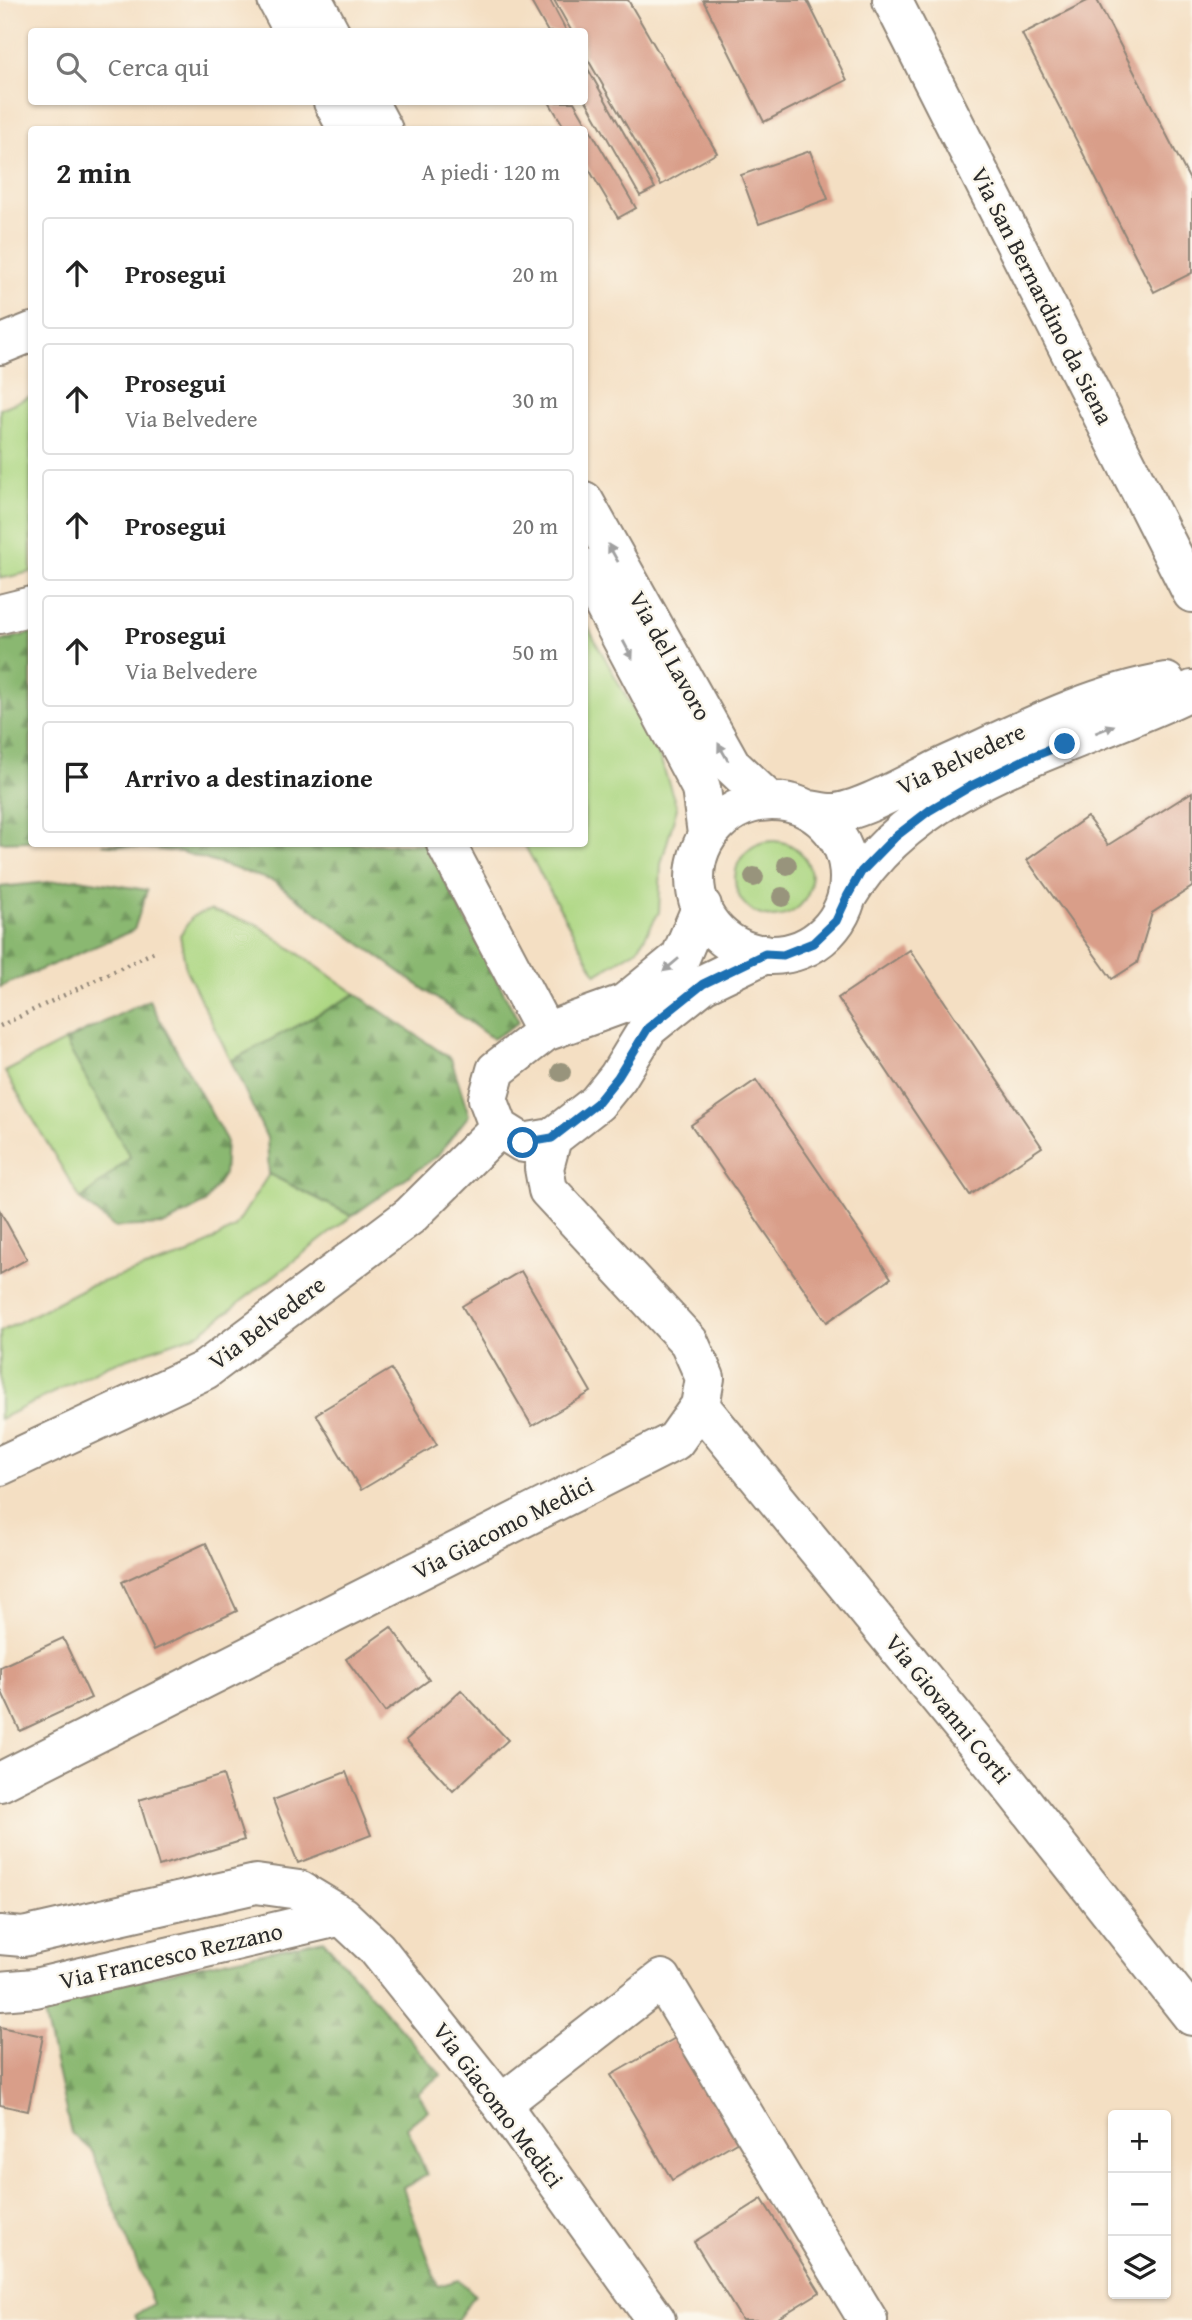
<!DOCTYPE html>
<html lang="it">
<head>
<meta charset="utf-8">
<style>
	:root { --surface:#fff; --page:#f2f2f2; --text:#222; --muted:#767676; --line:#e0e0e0 }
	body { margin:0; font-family:"Gentium Book Plus",serif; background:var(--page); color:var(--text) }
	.controls { position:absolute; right:21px; bottom:21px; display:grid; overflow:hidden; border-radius:7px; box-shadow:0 2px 5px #0004 }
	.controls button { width:63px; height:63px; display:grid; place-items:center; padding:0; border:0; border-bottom:2px solid var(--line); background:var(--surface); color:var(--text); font:35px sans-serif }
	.stop { position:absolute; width:21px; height:21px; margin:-16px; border:5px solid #1f6fb2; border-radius:50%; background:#fff }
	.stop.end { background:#1f6fb2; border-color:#fff; box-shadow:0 2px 7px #0008 }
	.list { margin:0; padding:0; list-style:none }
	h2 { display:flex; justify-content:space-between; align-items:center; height:91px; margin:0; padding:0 28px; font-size:30px }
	h2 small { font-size:23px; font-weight:400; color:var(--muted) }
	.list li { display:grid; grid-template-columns:46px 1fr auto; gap:21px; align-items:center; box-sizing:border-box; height:112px; margin:0 14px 14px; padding:0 14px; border:2px solid var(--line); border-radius:7px }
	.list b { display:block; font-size:26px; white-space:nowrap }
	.list p { margin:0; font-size:23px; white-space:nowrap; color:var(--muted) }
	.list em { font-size:23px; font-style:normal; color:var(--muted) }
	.icon { flex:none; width:38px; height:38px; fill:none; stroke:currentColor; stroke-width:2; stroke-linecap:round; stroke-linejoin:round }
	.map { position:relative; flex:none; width:1192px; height:2320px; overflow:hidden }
	.search { position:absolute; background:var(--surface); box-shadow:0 2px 5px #0004; left:28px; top:28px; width:560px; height:77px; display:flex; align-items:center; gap:18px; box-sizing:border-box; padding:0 24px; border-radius:7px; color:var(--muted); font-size:26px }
	.panel { position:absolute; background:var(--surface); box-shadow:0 2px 5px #0004; left:28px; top:126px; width:560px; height:721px; border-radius:7px }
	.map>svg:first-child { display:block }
</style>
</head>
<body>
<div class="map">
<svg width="1192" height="2320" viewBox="0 0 1192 2320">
	<defs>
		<pattern id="forest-firs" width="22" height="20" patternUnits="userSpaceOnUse" patternTransform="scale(1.75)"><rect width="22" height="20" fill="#8ab871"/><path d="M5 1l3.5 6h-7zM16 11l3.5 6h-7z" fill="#71965d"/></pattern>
	</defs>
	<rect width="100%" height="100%" fill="#fbf7ec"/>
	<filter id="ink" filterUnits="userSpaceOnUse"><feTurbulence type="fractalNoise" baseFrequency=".0143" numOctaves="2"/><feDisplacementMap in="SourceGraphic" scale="14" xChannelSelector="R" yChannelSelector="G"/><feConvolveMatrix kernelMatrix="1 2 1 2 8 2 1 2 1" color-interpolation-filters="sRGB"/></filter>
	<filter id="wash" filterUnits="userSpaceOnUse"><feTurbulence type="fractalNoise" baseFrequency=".00686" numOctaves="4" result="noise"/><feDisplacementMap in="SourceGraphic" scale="28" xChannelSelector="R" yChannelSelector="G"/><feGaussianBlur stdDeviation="1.57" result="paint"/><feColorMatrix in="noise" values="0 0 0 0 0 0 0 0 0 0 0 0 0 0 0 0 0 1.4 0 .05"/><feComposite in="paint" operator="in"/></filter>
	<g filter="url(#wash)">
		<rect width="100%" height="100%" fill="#f4dfc3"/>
		<path fill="#add783" stroke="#6c8157" stroke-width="2" d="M31 396V572L4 578H0V409Z
			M585 622 660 758 677 808 661 864 659 912 638 949 596 974 524 844H584Z
			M735 879a38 38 0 1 1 76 0a38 38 0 1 1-76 0Z
			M210 910 256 924 356 994 231 1061 186 970 180 935 193 916Z
			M65 1041 131 1157 81 1200 5 1072Z
			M269 1174 352 1216 200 1333 109 1365 0 1419V1332L86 1287 189 1254 235 1227Z"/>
		<path fill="url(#forest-firs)" stroke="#5a724e" stroke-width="2" d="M31 633V841L0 842V641Z
			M102 844H426L519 1022 493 1039 273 881 182 852Z
			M79 879 147 890 134 930 0 987V887Z
			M356 994 451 1059 469 1115 437 1156 352 1216 269 1174 267 1138 231 1061Z
			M149 1000 226 1140 224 1174 205 1203 165 1225 114 1227 81 1200 130 1157 65 1041Z
			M323 1940 441 2075 418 2093 428 2110 407 2127 427 2175 403 2188 438 2286 459 2280 475 2295 457 2320H137L135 2315 153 2304 92 2151 71 2133 41 2000Z"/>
		<g id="blocks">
			<path fill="#d99e89" d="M530 0H550L567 32H548Z
				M554 0H628L717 153 661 185 584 53V32H572Z
				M703 0H807L847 80 764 122Z
				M1089 0H1097L1192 184V273L1154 292 1022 34Z
				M584 62 655 188 640 196 584 97Z
				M549 102H574L636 208 618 218 584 161V130H566Z
				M810 151 828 199 759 224 741 175Z
				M1192 792V887L1152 913 1137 963 1112 979 1027 860 1087 817 1108 845Z
				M910 950 1042 1147 970 1195 838 998Z
				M756 1080 891 1278 827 1322 691 1125Z
				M0 1211 27 1259 0 1274Z
				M521 1271 591 1392 532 1426 462 1306Z
				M391 1369 437 1445 361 1490 316 1414Z
				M206 1543 237 1611 154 1650 122 1582Z
				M391 1627 429 1680 385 1712 346 1659Z
				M63 1638 91 1698 20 1731 0 1688V1667Z
				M461 1690 508 1740 453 1791 406 1740Z
				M346 1772 371 1835 298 1863 273 1800Z
				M223 1775 244 1840 159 1866 139 1800Z
				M0 2027 43 2036 28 2111 0 2105Z
				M677 2037 738 2141 672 2180 611 2075Z
				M762 2199 820 2292 775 2320H742L694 2242Z"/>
		</g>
	</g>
	<g filter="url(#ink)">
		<use href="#blocks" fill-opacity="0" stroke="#908577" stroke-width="2"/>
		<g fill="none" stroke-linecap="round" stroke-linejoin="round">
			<g stroke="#908577" stroke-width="42">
				<path id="minor" d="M277 0 294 32
					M313 0 330 32
					M892 0 1192 593
					M333 102 348 130
					M368 102 383 130
					M0 345 32 332
					M584 501 732 766 769 801
					M584 568 701 788 707 834
					M0 614 32 606
					M695 878a77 77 0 1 1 154 0a77 77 0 1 1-154 0Z
					M810 810C817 811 825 813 832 813 859 813 918 778 945 766 1016 734 1089 695 1166 682
					M446 844 545 1032
					M848 895C919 776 1076 748 1192 690
					M702 906 680 958 625 1003 545 1032 496 1070 488 1099 499 1128 523 1143 552 1138 597 1103 618 1077 648 1028 703 984 765 954
					M700 1406 994 1765 1192 2016
					M0 1466 205 1370 410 1216 499 1128
					M0 1782 675 1441 700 1406 705 1378 689 1342 548 1190 544 1168 552 1138
					M0 1935 23 1937 256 1884 299 1890 342 1916 377 1949 501 2104 656 2320
					M0 1991 35 1988 342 1916
					M501 2104 662 1979 868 2320"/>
			</g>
			<path stroke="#908577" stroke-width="4.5" stroke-dasharray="2 5" stroke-linecap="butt" d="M0 1026 154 952"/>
			<use href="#minor" stroke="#fff" stroke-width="38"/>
		</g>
		<g fill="#98947c">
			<circle cx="787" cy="865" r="10"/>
			<circle cx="754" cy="877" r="10"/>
			<circle cx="782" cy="897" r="10"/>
			<circle cx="561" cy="1072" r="10"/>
		</g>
		<defs><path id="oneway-solid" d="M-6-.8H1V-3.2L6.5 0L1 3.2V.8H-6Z" transform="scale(1.75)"/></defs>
		<g fill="#a0a0a0">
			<use href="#oneway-solid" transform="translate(613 553) rotate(-119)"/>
			<use href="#oneway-solid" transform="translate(628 650) rotate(62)"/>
			<use href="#oneway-solid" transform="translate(1105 729) rotate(-22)"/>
			<use href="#oneway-solid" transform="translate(723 752) rotate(-119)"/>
			<use href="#oneway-solid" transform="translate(671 965) rotate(140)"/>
		</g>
	</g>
	<g fill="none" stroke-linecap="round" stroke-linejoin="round" filter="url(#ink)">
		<path stroke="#1f6fb2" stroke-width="9" d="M523 1143 552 1138 597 1103 618 1077 648 1028 703 984 765 954 783 955 813 943 836 921 848 895 861 872 895 837 930 810 969 787 1026 759 1065 744"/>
	</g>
	<g text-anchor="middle" stroke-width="5" stroke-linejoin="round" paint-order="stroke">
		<g font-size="24" fill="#2b2b2b" stroke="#fbf7ec">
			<text transform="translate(1042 296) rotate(63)" y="8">Via San Bernardino da Siena</text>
			<text transform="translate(670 656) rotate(61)" y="8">Via del Lavoro</text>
			<text transform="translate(961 759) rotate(-25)" y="8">Via Belvedere</text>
			<text transform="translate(267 1323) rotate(-37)" y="8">Via Belvedere</text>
			<text transform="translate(503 1528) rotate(-27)" y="8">Via Giacomo Medici</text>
			<text transform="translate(948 1709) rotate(51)" y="8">Via Giovanni Corti</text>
			<text transform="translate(171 1956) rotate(-13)" y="8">Via Francesco Rezzano</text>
			<text transform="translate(498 2105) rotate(53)" y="8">Via Giacomo Medici</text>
		</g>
	</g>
</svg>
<div class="controls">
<button>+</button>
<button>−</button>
<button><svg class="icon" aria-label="layers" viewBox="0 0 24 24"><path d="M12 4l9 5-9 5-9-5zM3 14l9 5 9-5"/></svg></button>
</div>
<div class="stop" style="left:523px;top:1143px"></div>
<div class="stop end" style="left:1065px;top:744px"></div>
<div class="search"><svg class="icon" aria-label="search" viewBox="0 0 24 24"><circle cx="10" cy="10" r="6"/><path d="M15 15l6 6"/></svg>Cerca qui</div>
<section class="panel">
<h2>2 min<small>A piedi · 120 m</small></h2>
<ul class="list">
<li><svg class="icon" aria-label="ahead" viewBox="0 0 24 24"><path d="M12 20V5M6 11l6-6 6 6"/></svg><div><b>Prosegui</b></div><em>20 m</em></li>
<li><svg class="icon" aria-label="ahead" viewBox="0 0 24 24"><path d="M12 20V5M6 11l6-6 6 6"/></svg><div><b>Prosegui</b><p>Via Belvedere</p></div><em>30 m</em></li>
<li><svg class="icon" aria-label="ahead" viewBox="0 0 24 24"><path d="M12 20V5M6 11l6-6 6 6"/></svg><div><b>Prosegui</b></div><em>20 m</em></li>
<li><svg class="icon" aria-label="ahead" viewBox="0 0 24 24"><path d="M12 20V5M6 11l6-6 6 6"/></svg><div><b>Prosegui</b><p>Via Belvedere</p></div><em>50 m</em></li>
<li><svg class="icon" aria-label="arrive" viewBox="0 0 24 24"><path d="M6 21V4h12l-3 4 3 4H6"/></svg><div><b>Arrivo a destinazione</b></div></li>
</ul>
</section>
</div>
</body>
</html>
